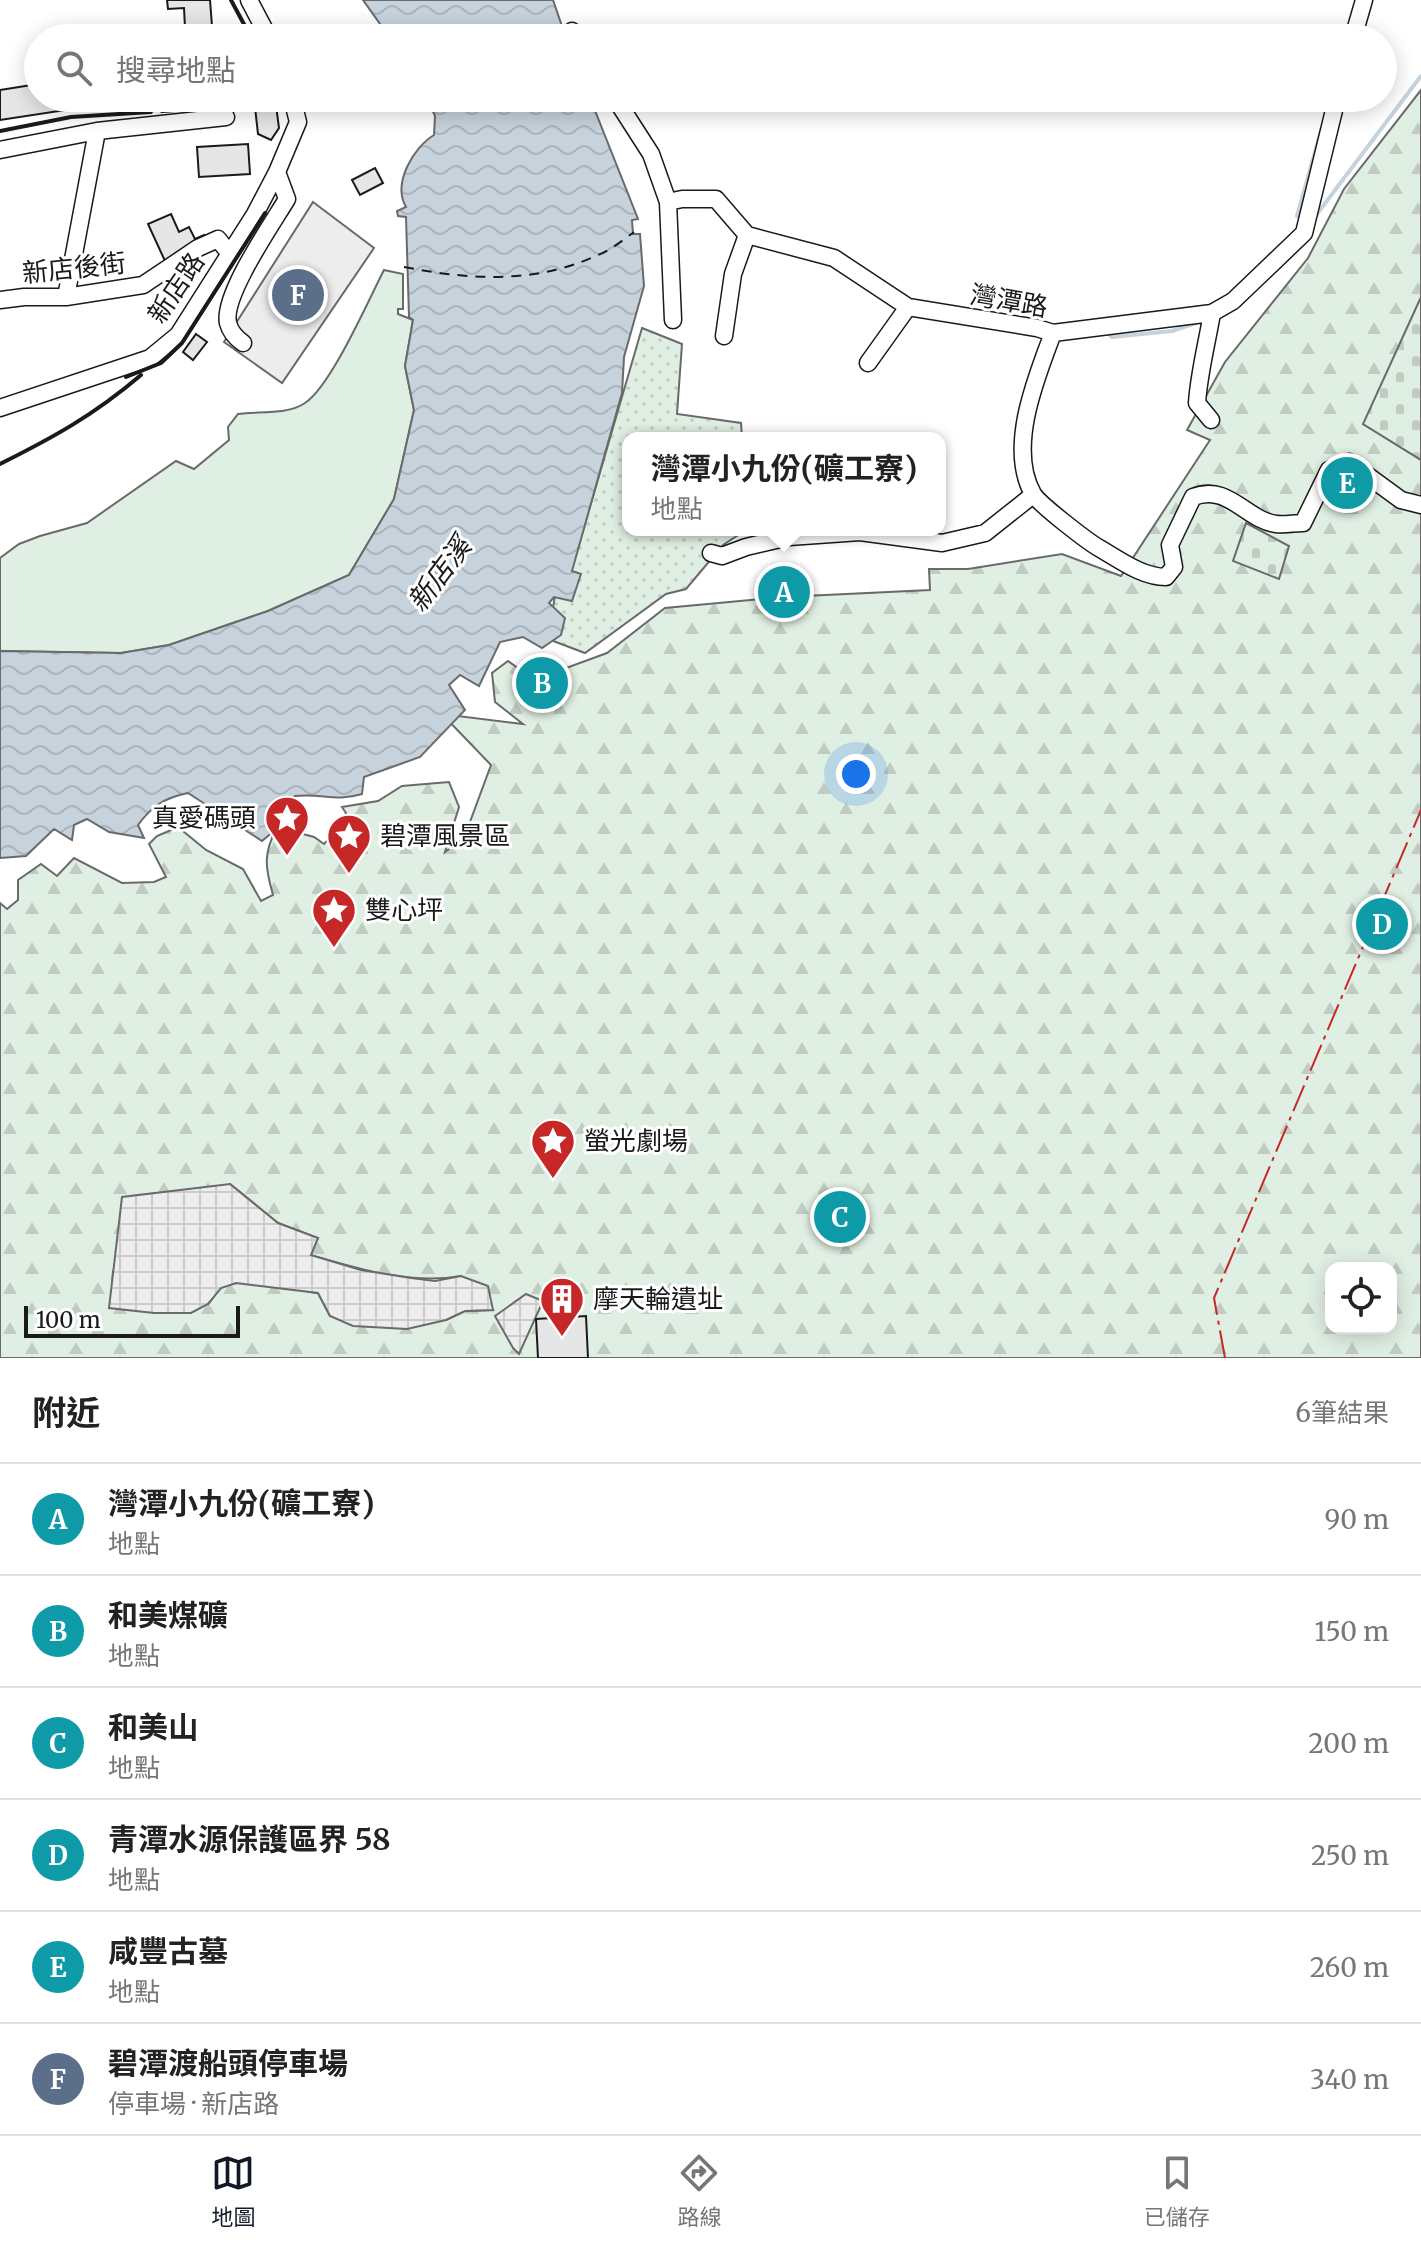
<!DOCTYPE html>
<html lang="zh-TW">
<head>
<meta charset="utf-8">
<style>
	:root { --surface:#fff; --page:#f6f6f6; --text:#222; --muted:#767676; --line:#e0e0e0; --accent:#111827 }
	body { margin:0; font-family:Merriweather,"Noto Sans TC",serif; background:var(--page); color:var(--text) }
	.controls { position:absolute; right:24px; bottom:24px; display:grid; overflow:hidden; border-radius:16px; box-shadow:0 4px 20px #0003 }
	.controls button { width:72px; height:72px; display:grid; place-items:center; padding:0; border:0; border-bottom:2px solid var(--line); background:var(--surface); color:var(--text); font:40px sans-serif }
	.scale { position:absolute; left:24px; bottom:20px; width:216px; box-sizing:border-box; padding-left:8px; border:4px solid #1a1a1a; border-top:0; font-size:22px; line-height:28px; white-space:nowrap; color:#1a1a1a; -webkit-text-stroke:6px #fff; paint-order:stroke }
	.you { position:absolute; left:856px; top:774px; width:28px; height:28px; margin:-20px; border:6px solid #fff; border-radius:50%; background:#1a73e8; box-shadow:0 0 0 12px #1a73e833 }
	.badge { display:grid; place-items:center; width:52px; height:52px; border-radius:50%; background:var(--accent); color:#fff; font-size:26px; font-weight:700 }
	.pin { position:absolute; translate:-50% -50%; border:4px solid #fff; box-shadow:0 2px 8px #0006 }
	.popup { position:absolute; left:622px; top:432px; width:324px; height:104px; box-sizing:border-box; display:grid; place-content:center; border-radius:16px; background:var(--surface); filter:drop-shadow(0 2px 6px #0005); font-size:26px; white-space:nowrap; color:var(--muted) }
	.popup b { font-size:30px; color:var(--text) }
	.popup::after { content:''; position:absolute; left:50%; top:100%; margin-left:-16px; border:16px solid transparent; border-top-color:var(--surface) }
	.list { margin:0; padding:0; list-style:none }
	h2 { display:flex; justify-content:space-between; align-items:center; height:104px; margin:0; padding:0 32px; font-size:34px }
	h2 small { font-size:26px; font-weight:400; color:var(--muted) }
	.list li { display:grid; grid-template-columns:52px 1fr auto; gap:24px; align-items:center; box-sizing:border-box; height:112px; padding:0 32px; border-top:2px solid var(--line) }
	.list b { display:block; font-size:30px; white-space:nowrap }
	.list p { margin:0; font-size:26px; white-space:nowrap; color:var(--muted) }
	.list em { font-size:26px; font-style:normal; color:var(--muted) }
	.icon { flex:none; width:44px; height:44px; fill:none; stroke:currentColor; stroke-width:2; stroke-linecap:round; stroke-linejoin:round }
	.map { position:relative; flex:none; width:1421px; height:1358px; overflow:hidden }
	.search { position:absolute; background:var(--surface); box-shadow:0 4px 20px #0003; left:24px; right:24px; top:24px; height:88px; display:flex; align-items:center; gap:20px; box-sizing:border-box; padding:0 28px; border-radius:44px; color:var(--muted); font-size:30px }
	.sheet { height:776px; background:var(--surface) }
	nav { display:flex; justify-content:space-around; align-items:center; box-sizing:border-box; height:112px; border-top:2px solid var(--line); background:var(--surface); font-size:22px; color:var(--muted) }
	nav a { display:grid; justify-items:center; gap:4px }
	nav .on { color:var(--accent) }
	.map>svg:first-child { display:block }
</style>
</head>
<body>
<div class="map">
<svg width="1421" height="1358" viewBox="0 0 1421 1358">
	<defs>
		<pattern id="forest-firs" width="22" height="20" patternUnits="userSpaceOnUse" patternTransform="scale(2)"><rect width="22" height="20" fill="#e0efe3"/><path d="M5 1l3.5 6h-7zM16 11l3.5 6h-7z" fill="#c0ccc2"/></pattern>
		<pattern id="cemetery-stones" width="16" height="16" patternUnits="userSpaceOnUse" patternTransform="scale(2)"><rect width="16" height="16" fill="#e0efe3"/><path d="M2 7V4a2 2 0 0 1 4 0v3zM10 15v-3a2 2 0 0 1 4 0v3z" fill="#c0ccc2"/></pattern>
		<pattern id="park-dots" width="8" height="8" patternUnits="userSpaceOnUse" patternTransform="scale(2)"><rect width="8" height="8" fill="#e0efe3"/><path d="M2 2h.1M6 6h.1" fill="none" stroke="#c0ccc2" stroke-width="1.8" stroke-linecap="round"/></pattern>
		<pattern id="plaza-grid" width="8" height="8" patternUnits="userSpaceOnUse" patternTransform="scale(2)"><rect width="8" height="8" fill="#ededed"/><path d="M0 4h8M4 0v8" fill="none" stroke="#cbcbcb"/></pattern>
		<pattern id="water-waves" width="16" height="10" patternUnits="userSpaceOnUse" patternTransform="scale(2)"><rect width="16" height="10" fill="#c6d2dc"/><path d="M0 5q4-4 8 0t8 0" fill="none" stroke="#aab4bc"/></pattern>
	</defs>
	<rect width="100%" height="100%" fill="#fff"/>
	<path fill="#e0efe3" stroke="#6a6a6a" stroke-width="2" d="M384 270 403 274V309H398V314L413 320 405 366 414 410 394 499 349 575 268 611 169 645 121 653 0 651V558L19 544 40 536 87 523 176 461 194 469 229 440 228 427 238 414C258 411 288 415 305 403 331 386 368 301 384 270Z"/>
	<path fill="url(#forest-firs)" stroke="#6a6a6a" stroke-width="2" fill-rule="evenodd" d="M1421 90V1358H0V903L7 909 18 900V880L41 864 57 876 74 858 122 883 154 882 166 877 149 844 157 836 178 827 206 850 243 869 261 901 273 895C265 867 263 854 277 827L314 837 324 844 337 831 346 813 342 807 378 801 402 786 449 782 459 807 445 852 464 838 491 765 442 714 523 724 495 702 492 673 508 661 543 686 555 672 607 653 665 608 783 597 930 590 929 569H968L1062 554 1121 576 1210 440 1187 430 1225 362 1308 258 1344 189ZM230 1184 278 1223 318 1238 310 1255C359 1269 410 1285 461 1276L493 1310 465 1311 446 1320 330 1316 318 1293C297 1290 238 1275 221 1288 216 1292 212 1300 208 1304L112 1288 113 1271ZM1331 1268H1391V1328H1331Z"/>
	<path fill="url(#cemetery-stones)" stroke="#6a6a6a" stroke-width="2" d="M1421 297V460L1363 424Z
		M1246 523 1289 546 1279 579 1233 561Z"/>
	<path fill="url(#park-dots)" stroke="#6a6a6a" stroke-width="2" d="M642 328 682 344 677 414 741 423 742 438H628V530H746L723 545 686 589 666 594 585 653 548 639 559 570 578 548Z"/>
	<path fill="#ededed" stroke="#6a6a6a" stroke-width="2" d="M313 202 374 248 282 383 224 342Z"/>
	<path fill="url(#plaza-grid)" stroke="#6a6a6a" stroke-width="2" d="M230 1184 278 1223 318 1238 311 1255 361 1270 411 1278 435 1281 461 1276 488 1286 493 1310 465 1311 446 1320 407 1329 353 1326 330 1316 318 1293 236 1283 221 1288 208 1304 191 1313H154L109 1308 122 1197Z
		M526 1294 543 1301 519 1354 513 1348 495 1316Z"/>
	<path fill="url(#water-waves)" stroke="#6a6a6a" stroke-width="2" d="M363 0H553L566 38H390Z
		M427 98H590L638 219 632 220 633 234H640L644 286 624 357 622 393 572 571 581 574 572 601 554 597 549 603 565 618 561 635 542 648 523 637 500 642 479 686 460 675 449 685 465 710 420 757 364 777 362 794C336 802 322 793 295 796L283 809 281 825 262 841 188 793C164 798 152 806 138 825L144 838 109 832 87 819 74 825 72 840 54 829 26 856 0 858V651L121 653 169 645 268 611 349 575 394 499 414 410 405 366 413 320 409 317 406 217 398 216 397 211 406 207C392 183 414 147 434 135L435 116Z"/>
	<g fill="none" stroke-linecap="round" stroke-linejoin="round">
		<path stroke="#c6d2dc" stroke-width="4" d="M1297 216 1322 127
			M1314 218 1421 76
			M1105 330 1112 337 1172 331 1199 322"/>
		<path stroke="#1a1a1a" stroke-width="2" stroke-dasharray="10 8" stroke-linecap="butt" d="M404 267C471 280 535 284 598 255 611 250 623 240 634 232"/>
	</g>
	<path fill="#e6e6e6" stroke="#1a1a1a" stroke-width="2" d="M167 0H210L212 26 185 28 184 8 168 9Z
		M38 84V98H91L92 106 0 120V90Z
		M143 98H168L169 109 144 111Z
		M254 98H275L279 128 271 140 258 134Z
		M248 144 250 174 199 177 197 147Z
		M375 168 383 183 360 195 352 180Z
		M171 214 179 232 189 227 195 239 204 235 208 243 165 261 148 224Z
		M196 334 207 342 193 360 183 352Z
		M586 1316 588 1358H538L536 1319Z"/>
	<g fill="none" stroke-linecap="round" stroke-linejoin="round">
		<g stroke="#1a1a1a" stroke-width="19">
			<path id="minor" d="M249 0 269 38
				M572 31 576 38
				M1353 38 1364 0
				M615 98 651 154 668 202 673 320
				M0 150 97 131 226 117
				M668 202 682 199H716L747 235 834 258 908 307 1037 328 1053 333 1212 313 1233 301 1304 233 1337 98
				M66 297 97 131
				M0 300 24 297H66L143 285 198 248 218 239 229 253
				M1053 333C1036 378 1007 448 1033 494 1039 504 1087 541 1099 548 1120 560 1142 577 1166 577L1174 567 1170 545 1193 497C1228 483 1246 520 1276 524 1285 525 1294 523 1303 523L1329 470 1349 462 1401 500 1421 505
				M724 336 733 274 747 235
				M243 343C236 338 230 331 228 323 222 296 272 224 287 199L277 172
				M868 363 908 307
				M0 408 150 358 178 335 255 214 277 172 298 122 292 98
				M1211 420 1197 403C1199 373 1207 343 1212 313
				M711 553 722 556 746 547 789 537 860 532 942 543 985 533 1033 495"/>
		</g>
		<use href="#minor" stroke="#fff" stroke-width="16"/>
		<path stroke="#1a1a1a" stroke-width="4" d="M212 38V30L246 28 231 0
			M162 111 176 110 174 98
			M0 131 71 117 151 112
			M126 377 161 363 182 343 265 213
			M0 464C54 437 94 415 141 375"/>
		<path stroke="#c62828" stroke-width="2" stroke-dasharray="28 6 4 6" stroke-linecap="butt" d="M1225 1358 1214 1298 1421 810"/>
	</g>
	<defs>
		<g id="sight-pin" transform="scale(2.3)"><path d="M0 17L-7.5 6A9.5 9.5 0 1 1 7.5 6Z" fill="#c62828" stroke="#fff"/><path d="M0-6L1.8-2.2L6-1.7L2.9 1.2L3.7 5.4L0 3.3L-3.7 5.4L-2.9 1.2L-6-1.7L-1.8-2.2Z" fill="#fff"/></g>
		<g id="building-pin" transform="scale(2.3)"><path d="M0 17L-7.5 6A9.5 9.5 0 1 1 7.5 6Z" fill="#c62828" stroke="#fff"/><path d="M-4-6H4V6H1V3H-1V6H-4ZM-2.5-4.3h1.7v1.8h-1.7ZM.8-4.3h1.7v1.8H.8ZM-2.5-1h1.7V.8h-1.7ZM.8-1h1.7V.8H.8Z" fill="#fff"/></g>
	</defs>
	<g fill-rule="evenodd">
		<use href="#sight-pin" x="287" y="818"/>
		<use href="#sight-pin" x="349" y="836"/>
		<use href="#sight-pin" x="334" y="910"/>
		<use href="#sight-pin" x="553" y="1141"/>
		<use href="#building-pin" x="562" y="1299"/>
	</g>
	<g text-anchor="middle" stroke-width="6" stroke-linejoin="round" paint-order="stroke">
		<g font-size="26" fill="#1a1a1a" stroke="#fff">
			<text transform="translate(74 268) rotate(-6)" y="9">新店後街</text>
			<text transform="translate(176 288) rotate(-56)" y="9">新店路</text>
			<text transform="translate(1009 301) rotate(10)" y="9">灣潭路</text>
		</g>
		<g font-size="26" fill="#1a1a1a" stroke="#fff" text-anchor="start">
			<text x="256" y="827" text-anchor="end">真愛碼頭</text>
			<text x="380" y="845">碧潭風景區</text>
			<text x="365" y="919">雙心坪</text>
			<text x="584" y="1150">螢光劇場</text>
			<text x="593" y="1308">摩天輪遺址</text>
		</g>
		<g font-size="28" font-style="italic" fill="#1a1a1a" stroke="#fff">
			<text transform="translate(439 574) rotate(-53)" y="10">新店溪</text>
		</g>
	</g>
</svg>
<div class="controls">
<button><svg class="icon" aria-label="locate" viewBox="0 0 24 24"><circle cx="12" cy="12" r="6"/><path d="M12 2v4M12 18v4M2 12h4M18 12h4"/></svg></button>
</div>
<div class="scale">100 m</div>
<div class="you"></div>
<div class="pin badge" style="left:784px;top:592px;background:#0f9aa8">A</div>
<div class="popup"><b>灣潭小九份(礦工寮)</b>地點</div>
<div class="pin badge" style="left:542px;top:683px;background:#0f9aa8">B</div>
<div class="pin badge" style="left:840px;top:1217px;background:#0f9aa8">C</div>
<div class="pin badge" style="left:1382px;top:924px;background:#0f9aa8">D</div>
<div class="pin badge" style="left:1347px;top:483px;background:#0f9aa8">E</div>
<div class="pin badge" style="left:298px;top:295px;background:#5c6f8a">F</div>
<div class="search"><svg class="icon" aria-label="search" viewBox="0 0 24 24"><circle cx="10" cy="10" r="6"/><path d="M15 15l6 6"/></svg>搜尋地點</div>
</div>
<section class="sheet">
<h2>附近<small>6筆結果</small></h2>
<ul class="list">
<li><span class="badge" style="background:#0f9aa8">A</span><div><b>灣潭小九份(礦工寮)</b><p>地點</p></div><em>90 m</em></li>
<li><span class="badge" style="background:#0f9aa8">B</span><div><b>和美煤礦</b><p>地點</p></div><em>150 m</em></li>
<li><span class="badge" style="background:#0f9aa8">C</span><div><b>和美山</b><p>地點</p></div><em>200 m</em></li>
<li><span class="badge" style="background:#0f9aa8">D</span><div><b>青潭水源保護區界 58</b><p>地點</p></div><em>250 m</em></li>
<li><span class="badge" style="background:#0f9aa8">E</span><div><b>咸豐古墓</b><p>地點</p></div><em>260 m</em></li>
<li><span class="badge" style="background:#5c6f8a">F</span><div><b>碧潭渡船頭停車場</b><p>停車場 · 新店路</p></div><em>340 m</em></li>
</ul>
</section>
<nav>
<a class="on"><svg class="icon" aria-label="map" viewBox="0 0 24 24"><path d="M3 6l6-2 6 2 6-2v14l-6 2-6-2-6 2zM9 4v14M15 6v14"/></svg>地圖</a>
<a><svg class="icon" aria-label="directions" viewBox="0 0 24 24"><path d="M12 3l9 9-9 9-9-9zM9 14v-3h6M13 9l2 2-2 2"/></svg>路線</a>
<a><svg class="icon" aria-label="saved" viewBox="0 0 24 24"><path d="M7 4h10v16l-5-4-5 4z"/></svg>已儲存</a>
</nav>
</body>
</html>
